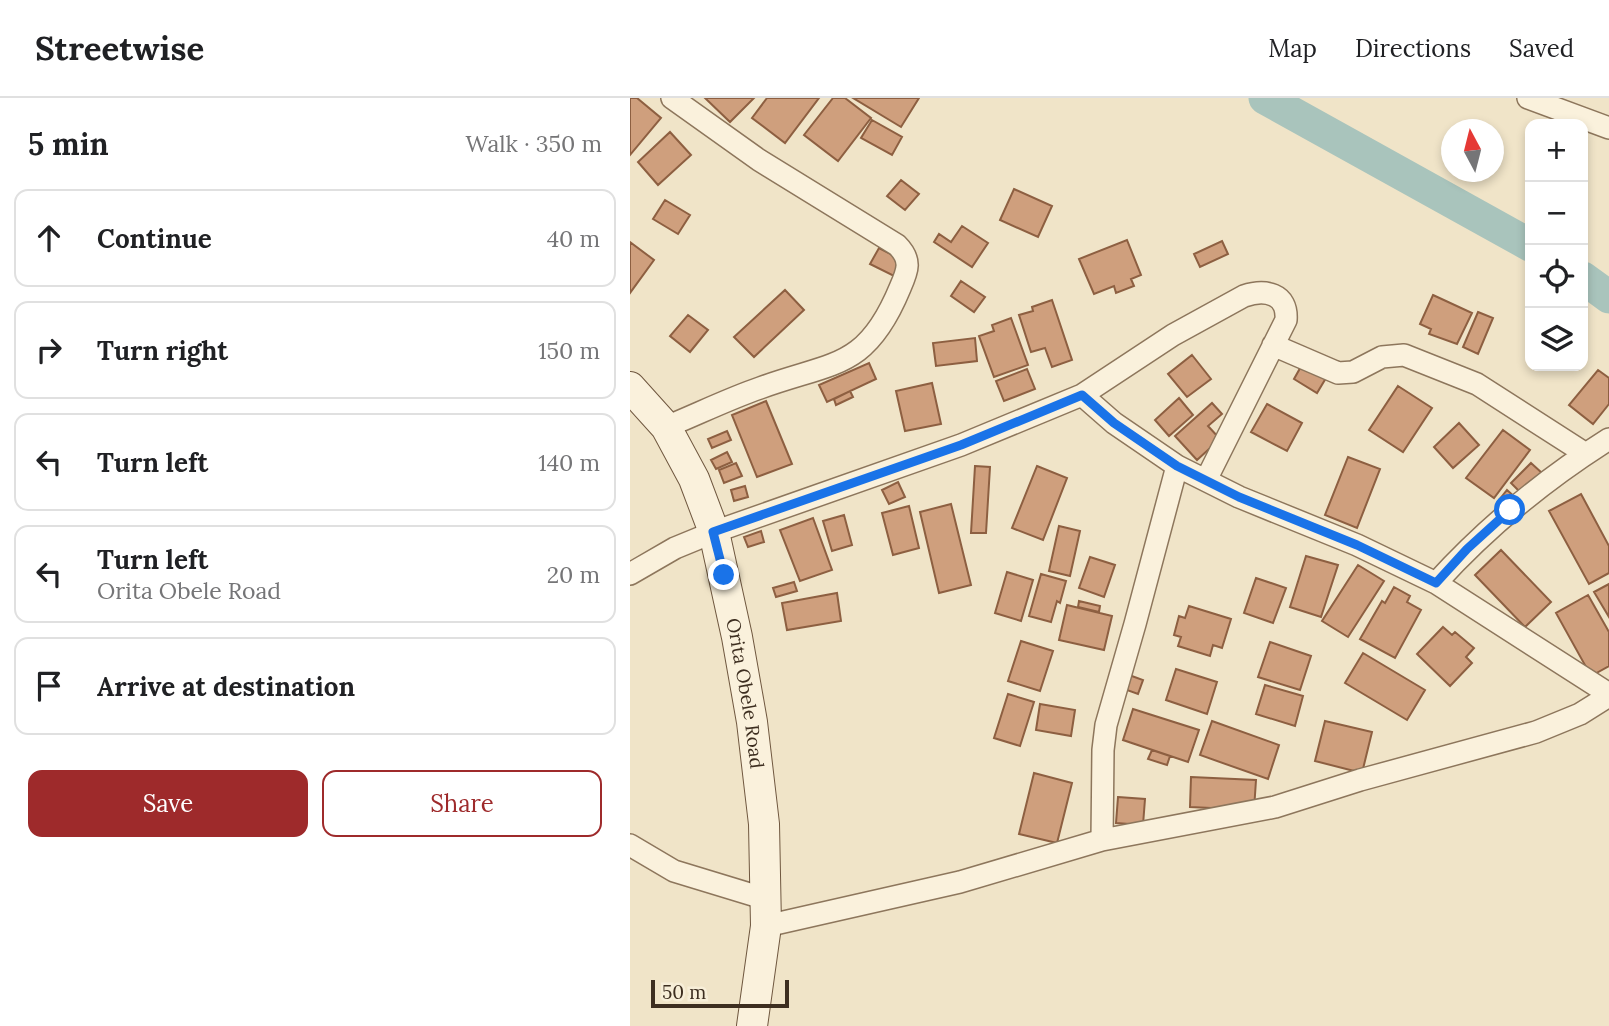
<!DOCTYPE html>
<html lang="en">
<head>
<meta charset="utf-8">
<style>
	:root { --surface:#fff; --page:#f6f6f6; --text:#202124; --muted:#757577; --line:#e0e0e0; --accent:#9e2a2b }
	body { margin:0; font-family:Lora,serif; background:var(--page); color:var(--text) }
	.controls { position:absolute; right:21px; top:21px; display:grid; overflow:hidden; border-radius:14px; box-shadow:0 4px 10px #0003 }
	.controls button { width:63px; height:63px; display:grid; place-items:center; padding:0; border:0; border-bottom:2px solid var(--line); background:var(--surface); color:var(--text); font:35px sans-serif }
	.compass { position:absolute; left:811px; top:21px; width:63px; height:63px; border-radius:50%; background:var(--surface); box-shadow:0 4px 10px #0003; rotate:353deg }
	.scale { position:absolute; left:21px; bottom:18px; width:138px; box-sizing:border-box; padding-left:7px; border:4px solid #3d2e20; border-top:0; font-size:19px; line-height:24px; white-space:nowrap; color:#3d2e20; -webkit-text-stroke:5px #f7eed8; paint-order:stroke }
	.stop { position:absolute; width:21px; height:21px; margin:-16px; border:5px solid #1a73e8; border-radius:50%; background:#fff }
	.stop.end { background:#1a73e8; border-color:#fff; box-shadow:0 2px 7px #0008 }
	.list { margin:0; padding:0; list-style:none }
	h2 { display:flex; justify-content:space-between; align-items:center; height:91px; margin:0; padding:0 28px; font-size:30px }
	h2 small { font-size:23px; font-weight:400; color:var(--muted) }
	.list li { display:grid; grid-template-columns:46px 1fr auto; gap:21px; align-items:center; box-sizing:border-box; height:98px; margin:0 14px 14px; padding:0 14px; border:2px solid var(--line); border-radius:14px }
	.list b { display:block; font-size:26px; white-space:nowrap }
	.list p { margin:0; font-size:23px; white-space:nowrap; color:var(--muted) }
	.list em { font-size:23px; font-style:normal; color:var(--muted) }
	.actions { display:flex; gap:14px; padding:21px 28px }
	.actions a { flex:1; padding:16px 0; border:2px solid var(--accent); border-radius:14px; text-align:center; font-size:24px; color:var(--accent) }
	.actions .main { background:var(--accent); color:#fff }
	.icon { flex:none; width:38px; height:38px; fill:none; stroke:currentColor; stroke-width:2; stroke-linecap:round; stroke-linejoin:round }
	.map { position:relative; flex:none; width:979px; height:928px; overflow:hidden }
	header { display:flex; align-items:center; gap:42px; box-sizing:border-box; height:98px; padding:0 35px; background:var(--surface); border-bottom:2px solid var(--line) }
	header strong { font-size:33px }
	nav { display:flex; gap:38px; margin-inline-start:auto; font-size:24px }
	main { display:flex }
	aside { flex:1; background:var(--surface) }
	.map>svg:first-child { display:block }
</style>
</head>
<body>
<header>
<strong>Streetwise</strong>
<nav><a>Map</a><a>Directions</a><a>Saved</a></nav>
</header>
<main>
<aside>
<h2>5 min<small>Walk · 350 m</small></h2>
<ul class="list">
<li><svg class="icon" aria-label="ahead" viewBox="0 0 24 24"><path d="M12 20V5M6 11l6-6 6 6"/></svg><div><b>Continue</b></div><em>40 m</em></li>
<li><svg class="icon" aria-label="right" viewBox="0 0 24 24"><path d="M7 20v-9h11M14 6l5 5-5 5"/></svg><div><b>Turn right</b></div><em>150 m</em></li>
<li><svg class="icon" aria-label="left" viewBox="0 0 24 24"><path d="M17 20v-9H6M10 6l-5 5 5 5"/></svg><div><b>Turn left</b></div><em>140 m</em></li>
<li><svg class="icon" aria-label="left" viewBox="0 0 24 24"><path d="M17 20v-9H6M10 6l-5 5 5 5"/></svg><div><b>Turn left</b><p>Orita Obele Road</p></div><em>20 m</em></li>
<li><svg class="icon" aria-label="arrive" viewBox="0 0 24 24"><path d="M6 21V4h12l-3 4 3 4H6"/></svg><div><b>Arrive at destination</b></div></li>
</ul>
<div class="actions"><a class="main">Save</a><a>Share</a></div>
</aside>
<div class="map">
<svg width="979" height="928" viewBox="0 0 979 928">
	<rect width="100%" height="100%" fill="#f0e4c8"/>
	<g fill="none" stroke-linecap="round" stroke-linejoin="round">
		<path stroke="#a9c4bc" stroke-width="33" d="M635 0 900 147
			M953 180 979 199"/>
	</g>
	<path fill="#cf9f7d" stroke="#8d5f41" stroke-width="2" d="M0 0H7L31 20 0 57Z
		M75 0H124L100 24Z
		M137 0H189L155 45 122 20Z
		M203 0H215L241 20 208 63 174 37Z
		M223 0H289L271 29Z
		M242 22 272 39 262 57 231 40Z
		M40 34 61 57 28 87 8 64Z
		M271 82 289 96 275 112 257 98Z
		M384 91 422 108 408 139 370 122Z
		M35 102 60 117 48 136 23 121Z
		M332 128 358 145 342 169 304 144 309 136 321 144Z
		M497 142 511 177 501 181 504 188 486 195 484 188 464 196 449 161Z
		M592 143 598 156 570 169 564 156Z
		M0 144 24 162 0 195Z
		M249 150 272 162 264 178 240 166Z
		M331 183 355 199 344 214 321 198Z
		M155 192 174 212 124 259 104 239Z
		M803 197 842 215 827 246 799 236 801 231 790 226Z
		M422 202 442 262 422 269 415 250 401 254 389 217 403 213 402 209Z
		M848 214 863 220 848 256 833 249Z
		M58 217 78 232 60 254 40 238Z
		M381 220 398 267 364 279 349 238 364 233 362 227Z
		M345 240 347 263 306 268 303 245Z
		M562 257 581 281 557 299 538 276Z
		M239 265 246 281 197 304 189 287Z
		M673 265 696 280 687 295 664 281Z
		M397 271 405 291 374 303 366 283Z
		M968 272 979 280V306L963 326 939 307Z
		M302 285 311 326 275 333 266 293Z
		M768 288 802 310 773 354 739 332Z
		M220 293 223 299 206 307 204 301Z
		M549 300 563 317 539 338 525 322Z
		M136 303 162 366 127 379 102 317Z
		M582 305 592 316 578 328 590 341 567 362 545 338Z
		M637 306 672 325 657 353 621 334Z
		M829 325 849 347 823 370 804 349Z
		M873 332 900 352 864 400 836 380Z
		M97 333 101 342 82 350 78 341Z
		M97 354 102 364 86 371 81 362Z
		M718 359 750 371 727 430 695 417Z
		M106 365 112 378 94 385 89 372Z
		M901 365 912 375 891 395 881 385Z
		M345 368 360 369 356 435H341Z
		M407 368 437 380 413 442 382 430Z
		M268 384 275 399 259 406 252 392Z
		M115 388 118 399 104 403 101 392Z
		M877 392 886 400 878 409 869 402Z
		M951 396 979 448V475L959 486 919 413Z
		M321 406 341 487 309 495 290 414Z
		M279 408 289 450 263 457 252 415Z
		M214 417 222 447 202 453 193 423Z
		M183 420 202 472 170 483 150 432Z
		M429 428 450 433 440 478 419 473Z
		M131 433 134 444 118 449 114 439Z
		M871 452 921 504 895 529 845 477Z
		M676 458 708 467 691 519 660 509Z
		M460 459 485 467 474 499 449 490Z
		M728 467 754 483 718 539 692 523Z
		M377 474 403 482 391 523 365 515Z
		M411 476 436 483 430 505 427 503 421 524 399 518Z
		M626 480 656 490 643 525 614 515Z
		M164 484 167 493 146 499 143 490Z
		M979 486V519L964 494Z
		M764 489 780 498 777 504 791 512 765 560 730 541 752 503 755 505Z
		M207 495 211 523 157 532 152 505Z
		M958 497 979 534V568L961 578 926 515Z
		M449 503 470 508 469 514 448 509Z
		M437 507 482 518 474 552 429 542Z
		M559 508 601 521 592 550 583 547 580 558 548 548 551 539 544 537 549 518 555 520Z
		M813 529 822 537 825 534 844 550 836 559 842 565 820 588 787 556Z
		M391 543 423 553 410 593 378 583Z
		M640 544 681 558 670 592 628 579Z
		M733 555 795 592 777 622 715 585Z
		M546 571 587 584 577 616 536 602Z
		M499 577 513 582 508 596 494 591Z
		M635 587 673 598 665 628 626 616Z
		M378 596 404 604 390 648 364 640Z
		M410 606 445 612 441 638 406 632Z
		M503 611 569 632 558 664 493 642Z
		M582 623 649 647 638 681 570 657Z
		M695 623 742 634 732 675 685 663Z
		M522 652 540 658 537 667 518 661Z
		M404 675 442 685 427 745 389 736Z
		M561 679 626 682 624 712 560 709Z
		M488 699 515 701 513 727 486 725Z"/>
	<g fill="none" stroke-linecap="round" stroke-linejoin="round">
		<g stroke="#8d765c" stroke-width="24">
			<path id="minor" d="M898 0 979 30
				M643 247 708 275 723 274 752 259 774 257 847 286 956 356
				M452 297 543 237 614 198C635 191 658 195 656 222L576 382
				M36 329C68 316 98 301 130 290 204 263 236 272 270 190 278 172 282 162 267 147L129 62 42 0
				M0 476 45 450 84 434 331 347 452 297 484 325 547 368 609 399 727 447 806 485 979 596
				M806 485C857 429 914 382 979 341
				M472 742 473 652 476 627 505 526 547 368
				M0 747 44 773 136 801
				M136 828 330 784 472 742 645 709 730 682 906 634 950 616 979 598"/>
		</g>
		<g stroke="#6f573f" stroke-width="32">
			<g id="secondary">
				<path id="s1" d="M0 289 36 329 64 381 84 434 107 539 122 624 134 726 136 828 122 928"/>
			</g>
		</g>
		<use href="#minor" stroke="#faf1dc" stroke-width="21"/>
		<use href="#secondary" stroke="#faf1dc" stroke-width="30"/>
	</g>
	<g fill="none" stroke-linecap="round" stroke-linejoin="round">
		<path stroke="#1a73e8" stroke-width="9" d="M94 477 83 434 331 347 452 297 484 325 547 368 609 399 727 447 806 485 837 451 880 412"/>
	</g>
	<g text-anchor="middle" stroke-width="5" stroke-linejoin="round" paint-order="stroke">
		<g font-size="19" fill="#3d2e20" stroke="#f7eed8">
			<text dy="7" stroke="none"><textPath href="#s1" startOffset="334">Orita Obele Road</textPath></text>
		</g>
	</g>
</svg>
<div class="controls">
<button>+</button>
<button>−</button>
<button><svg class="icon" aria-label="locate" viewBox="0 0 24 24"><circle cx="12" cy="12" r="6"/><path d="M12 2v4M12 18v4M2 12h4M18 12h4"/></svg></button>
<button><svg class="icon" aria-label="layers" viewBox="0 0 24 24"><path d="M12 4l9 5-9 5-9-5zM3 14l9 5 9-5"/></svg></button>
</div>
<svg class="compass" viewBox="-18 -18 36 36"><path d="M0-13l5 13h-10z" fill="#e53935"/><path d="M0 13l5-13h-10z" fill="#757577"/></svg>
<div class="scale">50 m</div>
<div class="stop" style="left:880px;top:412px"></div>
<div class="stop end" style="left:94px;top:477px"></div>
</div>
</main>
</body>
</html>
